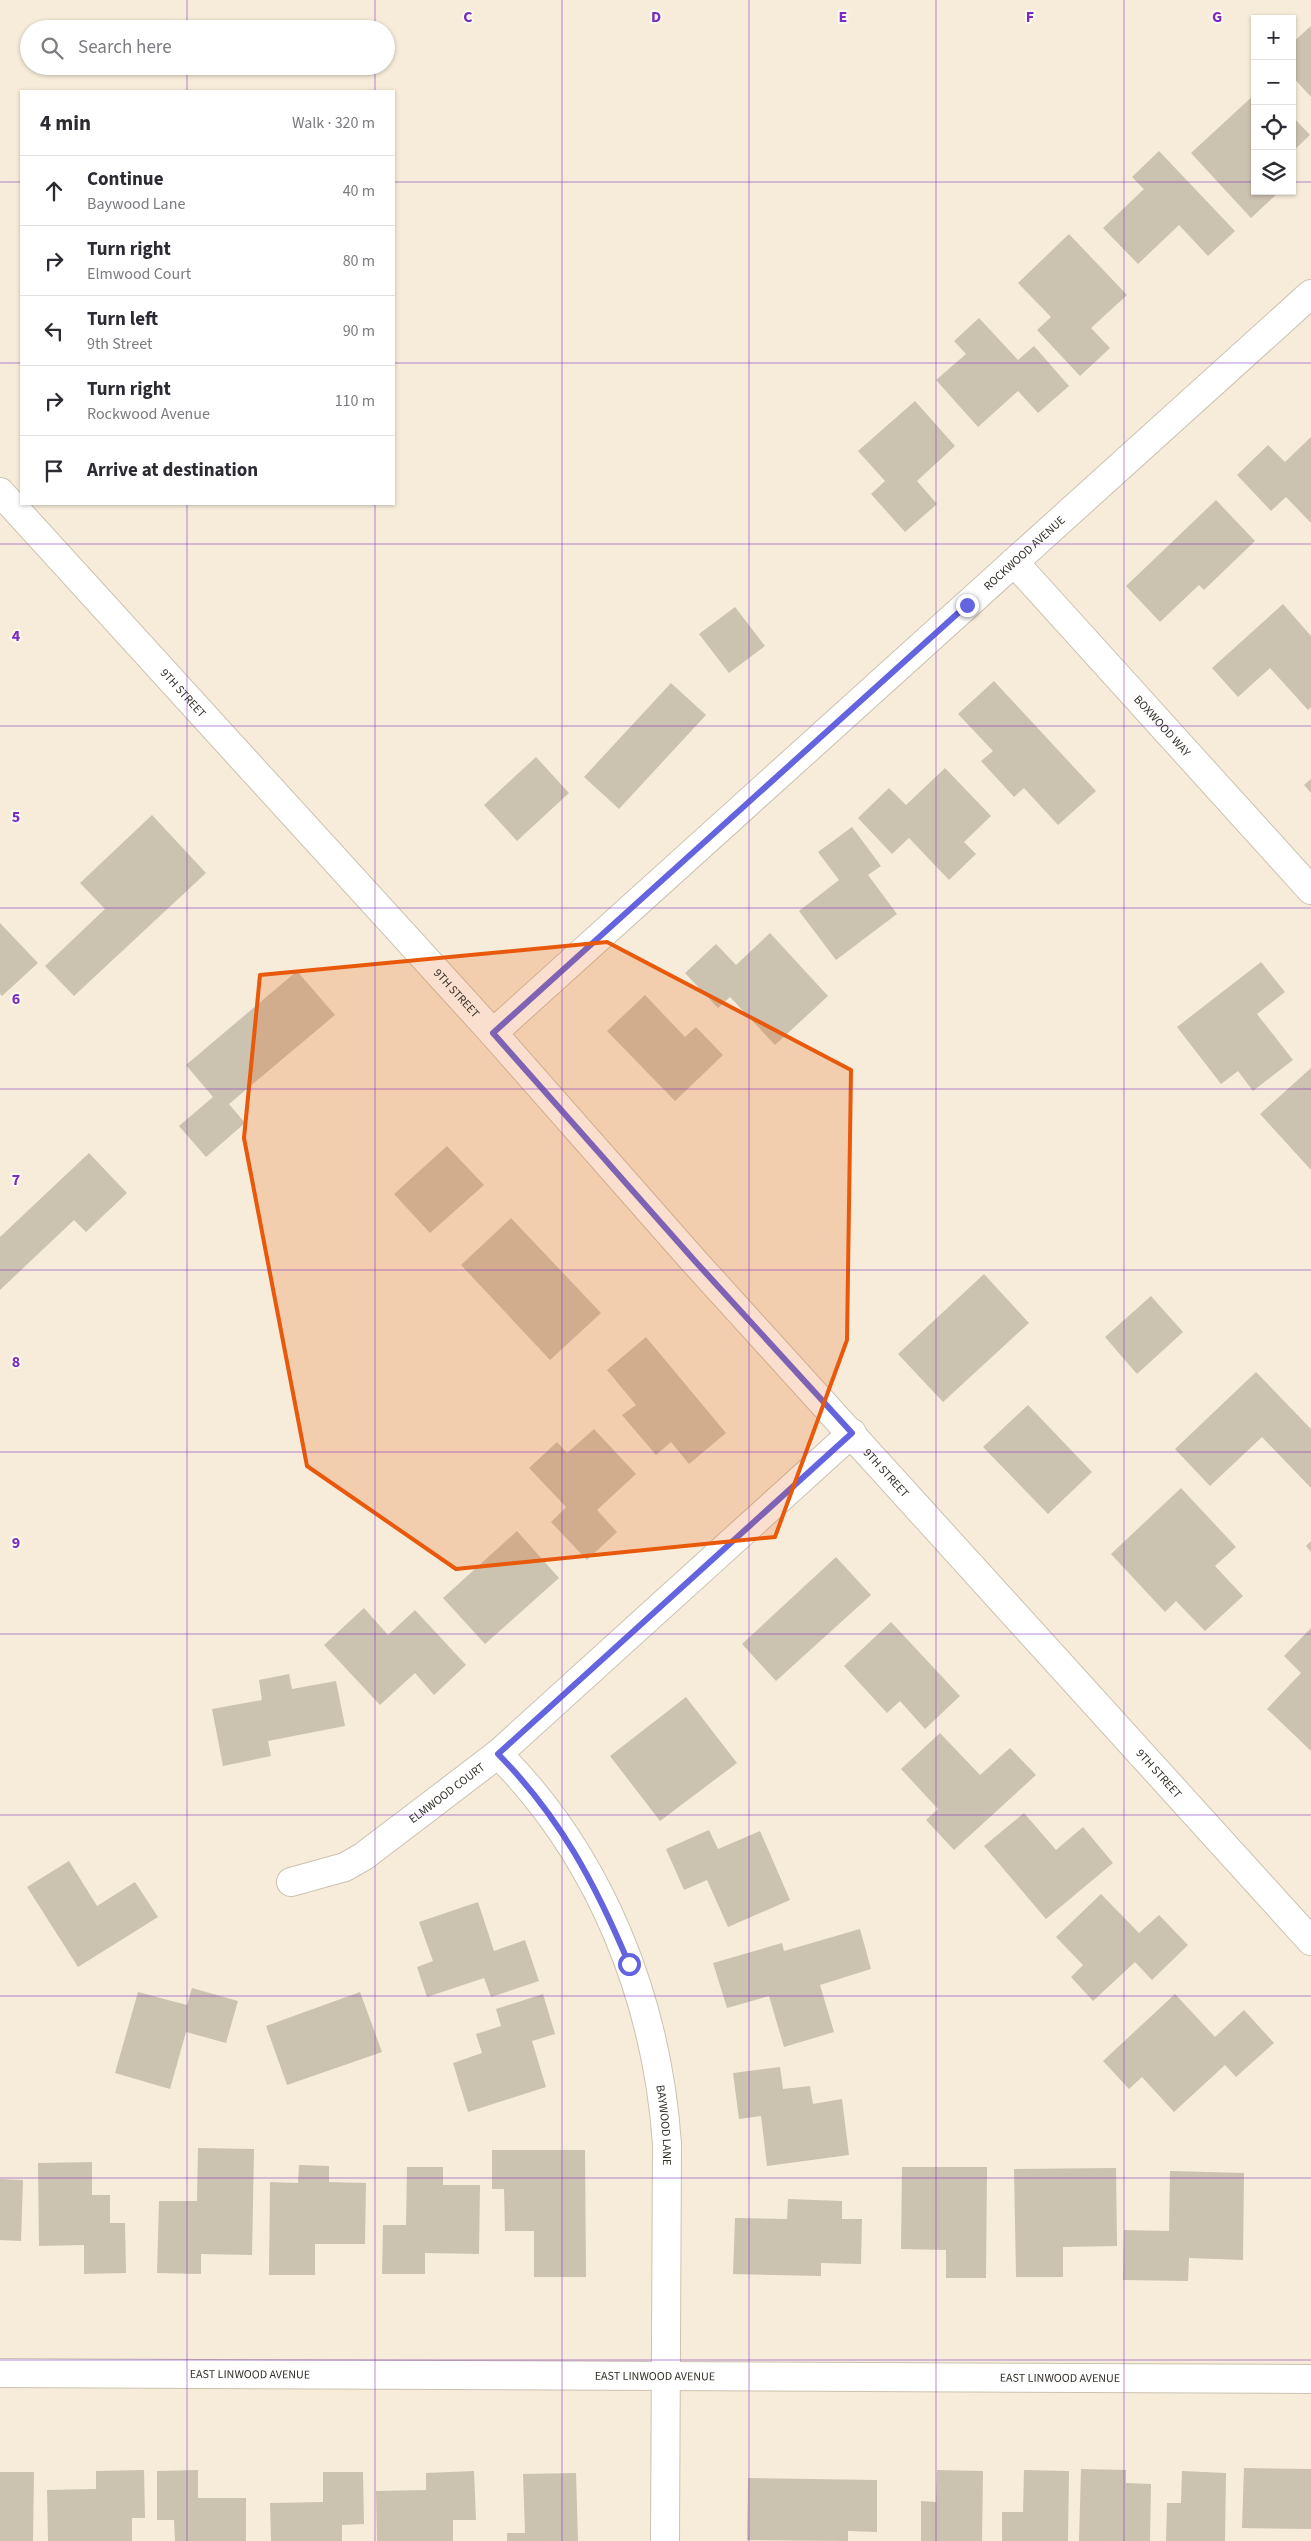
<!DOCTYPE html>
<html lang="en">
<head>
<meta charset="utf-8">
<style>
	:root { --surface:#fff; --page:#f2f2f3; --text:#2b2b33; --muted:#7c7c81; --line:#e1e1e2 }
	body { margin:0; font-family:"Source Sans 3",sans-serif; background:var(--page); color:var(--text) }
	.controls { position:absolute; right:15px; top:15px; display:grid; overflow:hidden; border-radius:0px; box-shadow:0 1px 4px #0004 }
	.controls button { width:45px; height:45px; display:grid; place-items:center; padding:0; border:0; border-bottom:1px solid var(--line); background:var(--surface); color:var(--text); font:25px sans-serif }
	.stop { position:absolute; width:15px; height:15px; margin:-11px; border:4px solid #6465de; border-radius:50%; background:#fff }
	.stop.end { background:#6465de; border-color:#fff; box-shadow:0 1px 5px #0008 }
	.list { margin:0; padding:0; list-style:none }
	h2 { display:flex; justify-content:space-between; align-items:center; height:65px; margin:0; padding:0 20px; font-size:21px }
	h2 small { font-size:16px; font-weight:400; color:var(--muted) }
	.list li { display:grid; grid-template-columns:32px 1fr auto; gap:15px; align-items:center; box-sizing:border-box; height:70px; padding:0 20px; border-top:1px solid var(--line) }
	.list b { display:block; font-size:19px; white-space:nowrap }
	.list p { margin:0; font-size:16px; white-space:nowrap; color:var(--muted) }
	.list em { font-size:16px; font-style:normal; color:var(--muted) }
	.icon { flex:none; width:28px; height:28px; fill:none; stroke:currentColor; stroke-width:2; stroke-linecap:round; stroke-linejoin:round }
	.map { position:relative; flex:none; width:1311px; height:2541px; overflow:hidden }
	.search { position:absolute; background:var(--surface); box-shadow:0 1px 4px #0004; left:20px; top:20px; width:375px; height:55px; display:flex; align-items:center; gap:12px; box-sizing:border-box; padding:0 18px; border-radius:28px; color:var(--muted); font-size:19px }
	.panel { position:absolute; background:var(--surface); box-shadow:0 1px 4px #0004; left:20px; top:90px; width:375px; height:415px; border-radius:0px }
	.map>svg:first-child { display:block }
</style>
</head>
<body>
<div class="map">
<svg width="1311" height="2541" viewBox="0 0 1311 2541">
	<rect width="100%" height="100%" fill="#f6ecd9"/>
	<path fill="#ccc2b0" d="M1311 26V97L1292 76V43Z
		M1255 94V191H1280L1251 218 1191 153Z
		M1292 116 1310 135 1292 152Z
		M1159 151 1235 231 1208 256 1179 225 1138 264 1103 228 1144 189 1132 177Z
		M1069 234 1127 295 1091 328 1110 348 1080 376 1037 330 1051 317 1018 283Z
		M979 318 1018 360 1034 346 1069 386 1038 413 1018 391 978 427 936 380 966 354 954 341Z
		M915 401 955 446 917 481 937 504 905 532 871 494 885 481 858 451Z
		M1311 437V523L1286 497 1271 511 1237 475 1268 445 1285 462Z
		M1216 500 1255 541 1204 590 1199 585 1160 622 1126 586Z
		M1283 604 1311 636V707L1308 710 1270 668 1238 697 1212 668Z
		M735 607 765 646 729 673 699 634Z
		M994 681 1096 791 1058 825 1024 788 1014 797 981 761 993 751 958 714Z
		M671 683 706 715 619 809 584 777Z
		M536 757 569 793 517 841 484 805Z
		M945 768 991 816 964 842 976 854 949 880 909 838 892 854 858 818 889 788 906 805Z
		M1311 779V793L1304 785Z
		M152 815 206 873 74 996 45 966 105 909 80 883Z
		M852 827 881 866 868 875 897 914 836 960 799 911 839 880 818 852Z
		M0 923 38 963 2 996 0 994Z
		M770 933 828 996 775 1045 730 997 718 1008 685 973 716 944 736 965Z
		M1261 962 1285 992 1257 1014 1293 1060 1253 1091 1238 1071 1221 1084 1177 1027Z
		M297 971 335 1015 229 1104 245 1123 206 1157 179 1126 213 1097 186 1065Z
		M645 995 685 1037 696 1027 723 1055 675 1101 607 1031Z
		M1311 1068V1170L1260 1114Z
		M447 1146 484 1185 430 1233 394 1194Z
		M89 1153 127 1193 86 1232 74 1220 0 1290V1237Z
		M511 1218 601 1313 550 1360 461 1265Z
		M984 1274 1029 1323 943 1402 898 1354Z
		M1151 1296 1183 1332 1137 1374 1105 1337Z
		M646 1337 726 1433 689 1464 671 1442 656 1455 622 1415 636 1405 607 1370Z
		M1256 1372 1311 1429V1488L1262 1437 1210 1486 1175 1449Z
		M1028 1405 1092 1472 1048 1514 983 1447Z
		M594 1429 636 1474 597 1510 617 1532 587 1560 551 1522 566 1507 529 1468 557 1442 567 1453Z
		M1181 1488 1236 1547 1215 1566 1243 1596 1205 1631 1176 1601 1165 1612 1111 1554Z
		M517 1531 559 1578 485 1644 443 1598Z
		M1311 1541V1552L1306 1546Z
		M836 1557 871 1595 776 1681 742 1644Z
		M364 1608 388 1635 415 1610 466 1665 434 1695 415 1673 380 1705 324 1645Z
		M891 1622 960 1696 925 1729 900 1701 887 1713 844 1666Z
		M1311 1628V1751L1267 1709 1301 1673 1284 1656Z
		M289 1674 292 1689 336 1681 345 1726 268 1741 271 1756 223 1766 212 1709 262 1700 259 1680Z
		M686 1697 737 1763 660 1821 610 1756Z
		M940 1733 980 1775 1010 1748 1036 1775 954 1850 926 1820 938 1809 901 1769Z
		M1024 1813 1056 1850 1083 1827 1113 1863 1046 1919 984 1846Z
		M709 1830 718 1849 760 1831 790 1900 728 1927 707 1880 684 1890 666 1849Z
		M69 1861 97 1906 135 1882 158 1917 78 1967 27 1887Z
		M1101 1894 1139 1933 1159 1915 1188 1945 1152 1980 1135 1962 1093 2001 1071 1977 1083 1965 1056 1937Z
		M478 1902 494 1951 525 1940 539 1981 491 1997 484 1978 427 1997 417 1967 433 1961 419 1922Z
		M860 1929 871 1969 820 1985 834 2032 784 2047 769 1996 727 2008 713 1963 782 1943 784 1951Z
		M192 1988 238 2001 226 2043 186 2032 170 2089 115 2073 138 1992 187 2005Z
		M360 1992 382 2052 287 2085 266 2026Z
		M543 1994 555 2034 532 2041 546 2087 468 2112 453 2063 482 2053 476 2034 501 2026 496 2009Z
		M1175 1994 1215 2037 1244 2010 1274 2043 1236 2077 1225 2065 1174 2112 1142 2077 1129 2089 1103 2061Z
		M780 2067 783 2089 810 2086 813 2104 842 2099 849 2155 767 2166 761 2116 739 2119 733 2073Z
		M198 2148 254 2149 252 2255 201 2254V2274L157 2273 159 2201H197Z
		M492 2150H585L586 2277H534V2231H505L504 2189H492Z
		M92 2162V2195H110V2223H125L126 2273 84 2274V2245L39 2246 38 2163Z
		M299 2165 329 2166V2182L366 2183 365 2244H315V2275H269L270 2182 298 2183Z
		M407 2167H443V2185H480L479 2254 425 2253V2274H382L383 2225H406Z
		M902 2167H987L986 2278H946V2250L901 2249Z
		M1116 2168 1117 2246 1063 2247V2277H1016L1014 2169Z
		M1170 2171 1244 2173 1243 2260 1189 2258 1188 2281 1123 2280 1124 2230 1169 2231Z
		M0 2179 23 2180 21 2241 0 2240Z
		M788 2199 842 2201V2219H862L861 2264 821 2263V2276L733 2274 735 2218 787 2219Z
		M1244 2468 1311 2469V2529L1242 2528Z
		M1081 2469 1126 2470V2483L1151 2484 1150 2541H1079Z
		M144 2470 145 2518H132V2541H48L47 2490 96 2489V2471Z
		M198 2470V2498H246V2541H175L174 2520H157V2471Z
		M937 2470 983 2471 982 2541H921V2501L936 2502Z
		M1024 2470 1069 2471 1068 2541H1002V2512H1023Z
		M474 2471 476 2520H453V2541H377L376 2491 426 2490V2473Z
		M1182 2471 1226 2473 1225 2541H1166L1167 2503H1181Z
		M0 2472H34L33 2541H0Z
		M323 2472H363L364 2524 342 2525V2541H271L270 2503 323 2502Z
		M576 2473 578 2541H507V2533H525L523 2474Z
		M748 2478 877 2480V2532L848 2531V2541L747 2540Z"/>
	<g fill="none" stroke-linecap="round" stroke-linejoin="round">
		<g stroke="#cbc2b0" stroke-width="30">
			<g id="street">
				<path id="s1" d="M0 492 493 1033 693 1260 1311 1941"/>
				<path id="s2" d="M1014 562 1311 890"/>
				<path id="s3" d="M493 1033 1311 294"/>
				<path id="s4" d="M498 1754C601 1857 657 2000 667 2144L665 2541"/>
				<path id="s5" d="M291 1882 345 1867 364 1856 498 1754 852 1433"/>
			</g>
		</g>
		<g stroke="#cbc2b0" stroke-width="30">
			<g id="secondary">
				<path id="s6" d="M0 2373 1311 2379"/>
			</g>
		</g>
		<use href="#street" stroke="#fff" stroke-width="28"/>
		<use href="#secondary" stroke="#fff" stroke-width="28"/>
	</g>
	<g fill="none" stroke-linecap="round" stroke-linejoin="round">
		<path stroke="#6465de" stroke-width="6" d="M629 1964C595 1883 560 1817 498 1754L852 1433 694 1260 493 1033 967 605"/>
	</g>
	<path fill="#e8590c" fill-opacity="0.2" stroke="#e8590c" stroke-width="4" stroke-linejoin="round" d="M607 942 851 1070 847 1340 775 1537 456 1569 307 1466 244 1138 260 975Z"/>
	<path fill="none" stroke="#7b2cbf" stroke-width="1" stroke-opacity="0.55" d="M187 0V29M375 0V29M562 0V2541M749 0V2541M936 0V2541M1124 0V2541M187 66V91M375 66V91M0 182H21M394 182H1255M1292 182H1311M0 363H21M394 363H1311M187 504V2541M375 504V2541M0 544H1311M0 726H1311M0 908H1311M0 1089H1311M0 1270H1311M0 1452H1311M0 1634H1311M0 1815H1311M0 1996H1311M0 2178H1311M0 2360H1311"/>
	<g text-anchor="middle" stroke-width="4" stroke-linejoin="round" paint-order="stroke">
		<g font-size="12" fill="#343029" stroke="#fefaf2">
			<text dy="4" stroke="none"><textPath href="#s3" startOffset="716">ROCKWOOD AVENUE</textPath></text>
			<text dy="4" stroke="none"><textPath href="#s1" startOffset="272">9TH STREET</textPath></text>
			<text dy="4" stroke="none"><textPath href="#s2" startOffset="221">BOXWOOD WAY</textPath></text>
			<text dy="4" stroke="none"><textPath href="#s1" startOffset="678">9TH STREET</textPath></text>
			<text dy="4" stroke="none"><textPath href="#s1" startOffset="1322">9TH STREET</textPath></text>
			<text dy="4" stroke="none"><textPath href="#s1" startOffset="1728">9TH STREET</textPath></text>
			<text dy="4" stroke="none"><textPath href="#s5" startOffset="182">ELMWOOD COURT</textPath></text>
			<text dy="4" stroke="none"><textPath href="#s4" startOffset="415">BAYWOOD LANE</textPath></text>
			<text dy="4" stroke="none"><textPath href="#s6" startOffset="250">EAST LINWOOD AVENUE</textPath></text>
			<text dy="4" stroke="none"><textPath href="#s6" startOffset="655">EAST LINWOOD AVENUE</textPath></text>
			<text dy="4" stroke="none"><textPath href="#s6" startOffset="1060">EAST LINWOOD AVENUE</textPath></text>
		</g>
	</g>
	<g font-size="16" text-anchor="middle" font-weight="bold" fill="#7b2cbf" stroke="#fefaf2" stroke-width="4" stroke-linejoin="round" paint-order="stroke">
		<text x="468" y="22">C</text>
		<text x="656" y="22">D</text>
		<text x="843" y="22">E</text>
		<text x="1030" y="22">F</text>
		<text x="1217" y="22">G</text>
		<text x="16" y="641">4</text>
		<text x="16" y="822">5</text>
		<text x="16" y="1004">6</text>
		<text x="16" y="1185">7</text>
		<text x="16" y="1367">8</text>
		<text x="16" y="1548">9</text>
	</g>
</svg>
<div class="controls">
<button>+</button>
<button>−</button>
<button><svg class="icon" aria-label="locate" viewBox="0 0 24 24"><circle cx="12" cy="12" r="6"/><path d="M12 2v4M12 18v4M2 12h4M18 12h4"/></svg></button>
<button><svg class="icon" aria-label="layers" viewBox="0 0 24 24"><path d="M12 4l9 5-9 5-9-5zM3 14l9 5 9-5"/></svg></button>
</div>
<div class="stop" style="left:629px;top:1964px"></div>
<div class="stop end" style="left:967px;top:605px"></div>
<div class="search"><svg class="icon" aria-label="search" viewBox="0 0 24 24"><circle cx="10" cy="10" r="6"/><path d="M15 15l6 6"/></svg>Search here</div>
<section class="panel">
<h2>4 min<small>Walk · 320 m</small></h2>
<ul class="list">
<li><svg class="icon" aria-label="ahead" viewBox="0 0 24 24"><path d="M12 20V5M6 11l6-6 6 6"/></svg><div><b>Continue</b><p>Baywood Lane</p></div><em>40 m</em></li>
<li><svg class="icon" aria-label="right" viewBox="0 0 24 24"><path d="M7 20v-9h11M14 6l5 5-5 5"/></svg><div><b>Turn right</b><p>Elmwood Court</p></div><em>80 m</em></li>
<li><svg class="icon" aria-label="left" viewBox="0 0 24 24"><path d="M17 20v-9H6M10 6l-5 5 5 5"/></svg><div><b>Turn left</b><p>9th Street</p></div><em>90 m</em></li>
<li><svg class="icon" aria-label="right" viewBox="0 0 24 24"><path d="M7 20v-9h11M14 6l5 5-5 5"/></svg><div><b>Turn right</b><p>Rockwood Avenue</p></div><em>110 m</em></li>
<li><svg class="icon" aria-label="arrive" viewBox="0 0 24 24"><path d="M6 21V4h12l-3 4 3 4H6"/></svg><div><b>Arrive at destination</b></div></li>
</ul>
</section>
</div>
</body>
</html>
